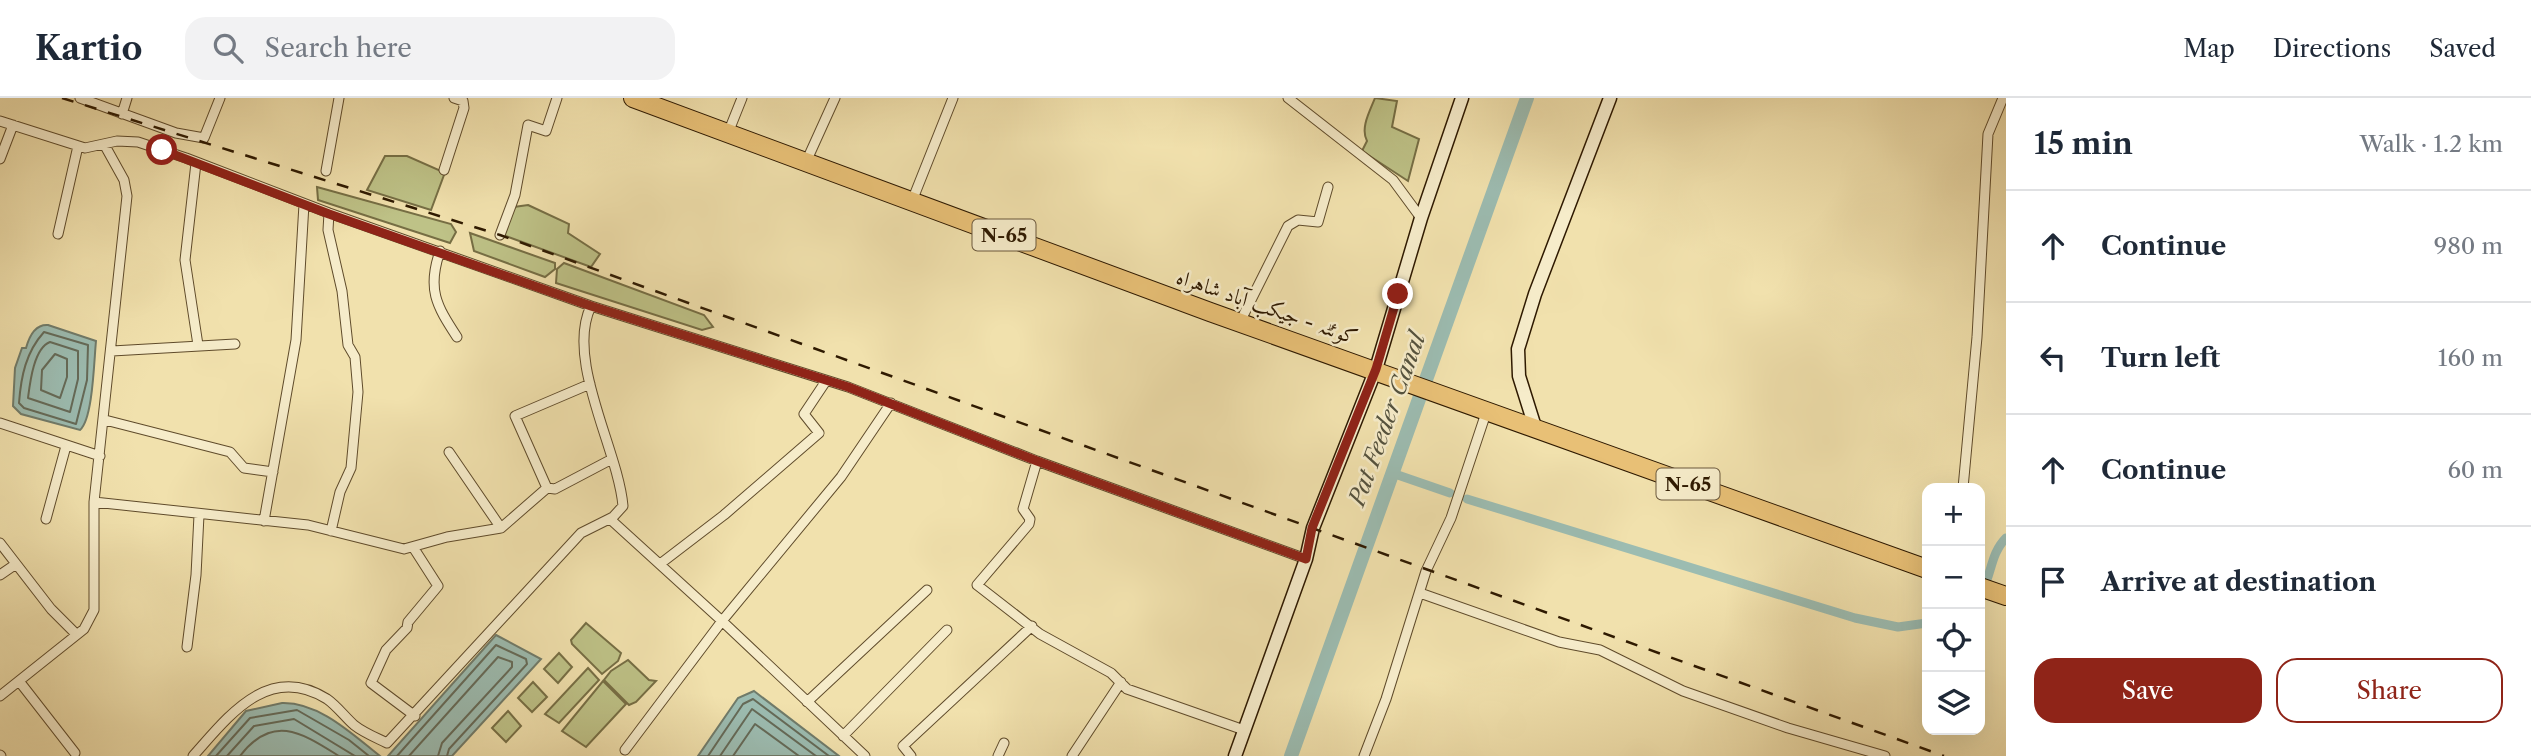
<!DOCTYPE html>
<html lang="en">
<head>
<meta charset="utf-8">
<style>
	:root { --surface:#fff; --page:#f2f2f3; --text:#1f2937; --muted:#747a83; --line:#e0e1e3; --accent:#8f2418 }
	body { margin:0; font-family:"Libre Caslon Text",Amiri,serif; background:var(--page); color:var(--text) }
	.controls { position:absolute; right:21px; bottom:21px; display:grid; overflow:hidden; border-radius:14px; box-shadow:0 7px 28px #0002 }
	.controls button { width:63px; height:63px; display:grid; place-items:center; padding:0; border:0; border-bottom:2px solid var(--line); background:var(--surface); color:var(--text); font:35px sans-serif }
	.stop { position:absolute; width:21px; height:21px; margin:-16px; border:5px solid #8f2418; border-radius:50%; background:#fff }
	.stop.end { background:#8f2418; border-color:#fff; box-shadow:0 2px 7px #0008 }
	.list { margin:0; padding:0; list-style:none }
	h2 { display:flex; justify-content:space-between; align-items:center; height:91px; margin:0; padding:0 28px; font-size:30px }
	h2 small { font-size:23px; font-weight:400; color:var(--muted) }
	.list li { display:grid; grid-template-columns:46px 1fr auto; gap:21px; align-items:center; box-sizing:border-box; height:112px; padding:0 28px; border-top:2px solid var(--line) }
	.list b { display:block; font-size:26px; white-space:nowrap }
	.list em { font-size:23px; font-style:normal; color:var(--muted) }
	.actions { display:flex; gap:14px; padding:21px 28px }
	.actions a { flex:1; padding:16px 0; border:2px solid var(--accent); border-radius:21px; text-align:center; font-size:24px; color:var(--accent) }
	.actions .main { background:var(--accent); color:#fff }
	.icon { flex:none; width:38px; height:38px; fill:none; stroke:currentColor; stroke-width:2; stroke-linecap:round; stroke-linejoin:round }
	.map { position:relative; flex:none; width:2006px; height:658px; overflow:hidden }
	header { display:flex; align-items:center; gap:42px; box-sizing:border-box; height:98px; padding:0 35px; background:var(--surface); border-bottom:2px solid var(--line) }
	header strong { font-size:33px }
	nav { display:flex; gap:38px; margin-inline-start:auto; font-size:24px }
	.search { width:490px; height:63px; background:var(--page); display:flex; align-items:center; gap:18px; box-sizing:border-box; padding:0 24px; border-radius:21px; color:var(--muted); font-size:26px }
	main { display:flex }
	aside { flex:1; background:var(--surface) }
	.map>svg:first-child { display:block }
</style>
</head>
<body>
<header>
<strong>Kartio</strong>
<div class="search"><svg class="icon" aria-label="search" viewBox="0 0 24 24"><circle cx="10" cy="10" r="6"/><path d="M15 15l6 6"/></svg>Search here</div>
<nav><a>Map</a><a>Directions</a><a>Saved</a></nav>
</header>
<main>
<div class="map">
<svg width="2006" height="658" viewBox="0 0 2006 658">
	<rect width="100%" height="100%" fill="#f1e1ad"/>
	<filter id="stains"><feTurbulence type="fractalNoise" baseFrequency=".00286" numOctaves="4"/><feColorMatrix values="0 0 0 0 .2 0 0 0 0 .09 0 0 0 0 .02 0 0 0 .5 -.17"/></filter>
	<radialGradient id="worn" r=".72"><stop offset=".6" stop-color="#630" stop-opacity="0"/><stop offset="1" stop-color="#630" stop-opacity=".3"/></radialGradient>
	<path fill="#bec287" stroke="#766e44" stroke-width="2" d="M1375 0 1397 3 1392 29 1419 41 1408 83 1362 53 1367 43C1360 30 1370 13 1375 0Z
		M385 58H407L441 73 444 77 431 112 367 92Z
		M317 89 451 126 456 134 450 145 318 102Z
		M528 107 569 126 568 135 600 156 591 169 503 137 514 109Z
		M470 135 555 165V171L545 179 474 153Z
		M564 165 704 217 713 229 702 232 556 185 557 171Z
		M586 525 621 555 618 563 602 576 572 546 571 542Z
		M559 555 572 569 558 585 544 571Z
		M628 562 649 582 656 583 636 604 629 607 604 582 611 573Z
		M588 570 599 582 559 625 545 616Z
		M603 583 626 606 586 649 562 633Z
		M533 584 547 599 532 614 518 600Z
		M508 613 521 628 506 644 492 630Z"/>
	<path fill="#9cbcb1" stroke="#707b6a" stroke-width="2" d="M48 227 96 243C94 262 93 321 80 332L21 316 13 308 15 270 22 250H26C29 239 35 226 48 227Z
		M496 537 541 561 452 658H388Z
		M754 593 839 658H698L738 600Z
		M282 605C319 604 352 636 380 658H208L246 613Z"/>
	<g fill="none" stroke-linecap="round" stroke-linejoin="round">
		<path stroke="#656a58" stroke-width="2" d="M44 234 88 247 87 282 76 326 24 310 19 305C21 278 26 254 44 234Z
			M50 244 78 253V281L70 314 28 300C30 284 34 250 50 244Z
			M55 256 67 261V279L60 300 41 292 42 272Z
			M216 658 250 620 297 612 349 642 369 658
			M227 658 254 628 294 621 355 658
			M240 658C273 615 302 635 339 658
			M397 658 496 547 526 561 527 566 449 651 447 658
			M409 658 498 559 512 564V569L442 645 438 658
			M708 658 743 606 753 601 829 658
			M720 658 752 611 816 658
			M733 658 755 626 799 658"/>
		<path stroke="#9cbcb1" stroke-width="9" d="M1392 375 1450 395
			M1467 401 1855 520 1898 529 1927 525
			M1983 491C1992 474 1991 455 2006 440"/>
		<path stroke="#9cbcb1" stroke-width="14" d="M1291 658 1527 0"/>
		<g stroke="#5f4b2b" stroke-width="11">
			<path id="street" d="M80 0 176 35 204 40 220 0
				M1288 0 1393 82 1421 120
				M122 16 127 0
				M0 23 85 50 117 43 138 44 186 60 329 115 591 208 848 289 1037 363 1306 461
				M728 35 742 0
				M0 61 13 27
				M806 64 835 0
				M196 65 185 162 198 247
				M444 72 464 10 463 3 454 0
				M326 73 339 0
				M912 103 953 0
				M329 115 328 132 342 193 348 247 355 259 358 294 351 370 340 394 331 433
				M58 136 78 48
				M500 137 515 97 528 27 546 33 557 0
				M440 153C427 191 436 207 457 239
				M1240 224 1288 128 1298 122 1318 124 1328 89
				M112 253 235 246
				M105 322 230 354 244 370 273 374
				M0 325 100 358
				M449 354 501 430
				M1037 363 1023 411 1030 421 1029 426 977 487 1040 536 1111 575 1127 591 1244 632
				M547 390 515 318 590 286
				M1963 390 1977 239 1988 36 2003 0
				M94 404 308 427 404 451 447 439 501 430 547 390 555 391 612 361
				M46 421 66 348
				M610 421 722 523 841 379 891 305
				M264 423 296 242 304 106
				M0 445 51 511 75 535
				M413 449 438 488 408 524 407 530 386 552 371 585 415 618
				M660 466 724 417 819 335 804 316 826 283
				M0 477 16 466
				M1420 495 1559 544 1600 552 1683 593 1788 630 1885 658
				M187 549 196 477 199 417
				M19 583 75 655
				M0 598 84 531 94 512V404L127 98 124 82 104 46
				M807 604 927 492
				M843 638 947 532
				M625 652 722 523 865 658
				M0 657 1 658
				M193 658C228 619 268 564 327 601 337 608 345 619 354 627 364 635 377 640 387 645L581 435 613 419 623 408C618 351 565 262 591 208
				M911 658 903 648 1032 528
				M998 658 1004 645
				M1072 658 1121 584
				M1364 658 1386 601 1426 473 1451 420 1487 312"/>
		</g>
		<g stroke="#2e1900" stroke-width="15">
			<path id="secondary" d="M1535 329 1519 278 1518 251 1535 196 1610 0
				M1235 658 1306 461 1313 430 1376 271 1421 120 1462 0"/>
		</g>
		<g stroke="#2e1900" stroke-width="20">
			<path id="highway" d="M633 0 1210 214 1927 471
				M1980 489 2006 498"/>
		</g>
		<use href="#street" stroke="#f6ecca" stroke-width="9"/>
		<use href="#secondary" stroke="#f6ecca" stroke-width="12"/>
		<use href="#highway" stroke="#e8c076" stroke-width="18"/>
		<path stroke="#2e1900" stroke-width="2.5" stroke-dasharray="12 12" stroke-linecap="butt" d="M62 0 500 137 1944 658"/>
	</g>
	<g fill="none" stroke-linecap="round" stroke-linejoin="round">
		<path stroke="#8f2418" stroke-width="9" d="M162 52 329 116 591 208 848 289 1037 363 1306 461 1312 430 1376 271 1398 196"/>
	</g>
	<g text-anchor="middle" stroke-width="5" stroke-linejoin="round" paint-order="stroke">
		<g fill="#f6ecca" stroke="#6a583d" stroke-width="2">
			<rect x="972.5" y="121.5" width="63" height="31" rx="5"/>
			<rect x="1656.5" y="370.5" width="63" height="31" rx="5"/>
		</g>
		<g font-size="19" font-weight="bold" fill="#2e1900">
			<text x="1004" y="144">N-65</text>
			<text x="1688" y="393">N-65</text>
		</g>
		<g font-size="21" fill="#2e1900" stroke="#f6ecca">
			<text transform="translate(1267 209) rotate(19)" y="7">کوئٹہ - جیکب آباد شاہراہ</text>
		</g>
		<g font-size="23" font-style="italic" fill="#54523e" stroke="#f6ecca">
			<text transform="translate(1387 321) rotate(-70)" y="8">Pat Feeder Canal</text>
		</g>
	</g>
	<rect width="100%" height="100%" filter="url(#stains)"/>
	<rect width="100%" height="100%" fill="url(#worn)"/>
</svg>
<div class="controls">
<button>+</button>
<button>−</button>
<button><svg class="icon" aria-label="locate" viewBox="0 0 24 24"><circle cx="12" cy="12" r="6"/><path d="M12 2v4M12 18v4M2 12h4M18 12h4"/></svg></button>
<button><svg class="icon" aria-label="layers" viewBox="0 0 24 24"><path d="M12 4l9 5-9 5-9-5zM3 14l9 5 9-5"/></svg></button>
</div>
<div class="stop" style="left:162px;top:52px"></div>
<div class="stop end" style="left:1398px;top:196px"></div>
</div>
<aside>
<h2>15 min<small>Walk · 1.2 km</small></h2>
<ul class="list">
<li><svg class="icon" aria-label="ahead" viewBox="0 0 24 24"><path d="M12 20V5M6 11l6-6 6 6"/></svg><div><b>Continue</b></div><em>980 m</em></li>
<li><svg class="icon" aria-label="left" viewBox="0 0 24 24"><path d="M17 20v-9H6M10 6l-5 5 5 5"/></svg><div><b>Turn left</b></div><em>160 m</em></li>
<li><svg class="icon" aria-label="ahead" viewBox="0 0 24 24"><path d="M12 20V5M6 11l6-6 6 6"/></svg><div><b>Continue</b></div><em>60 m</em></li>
<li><svg class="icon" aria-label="arrive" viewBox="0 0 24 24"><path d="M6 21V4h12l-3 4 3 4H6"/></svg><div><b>Arrive at destination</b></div></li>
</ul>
<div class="actions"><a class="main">Save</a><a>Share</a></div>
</aside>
</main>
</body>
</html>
